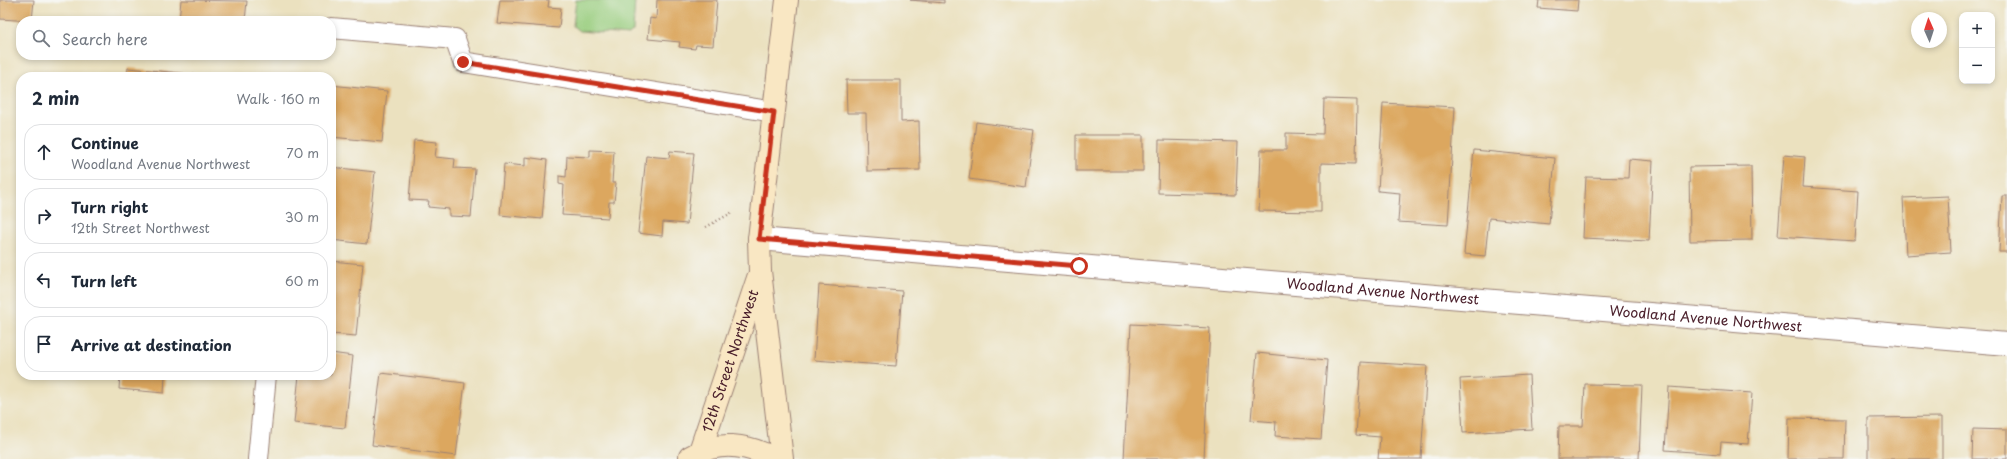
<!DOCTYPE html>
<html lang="en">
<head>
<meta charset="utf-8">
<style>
	:root { --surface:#fff; --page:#f2f2f3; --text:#1f2937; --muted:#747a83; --line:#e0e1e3 }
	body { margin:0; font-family:"Playpen Sans",sans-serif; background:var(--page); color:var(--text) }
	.controls { position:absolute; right:12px; top:12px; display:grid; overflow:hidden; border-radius:8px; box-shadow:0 2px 6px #0003 }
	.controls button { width:36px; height:36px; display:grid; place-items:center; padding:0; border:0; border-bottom:1px solid var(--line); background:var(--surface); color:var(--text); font:20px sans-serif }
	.compass { position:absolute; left:1911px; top:12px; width:36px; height:36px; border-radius:50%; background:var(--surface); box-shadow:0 2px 6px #0003; rotate:357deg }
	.stop { position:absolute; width:12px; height:12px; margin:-9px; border:3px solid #c8321e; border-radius:50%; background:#fff }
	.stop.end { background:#c8321e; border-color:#fff; box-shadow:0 1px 4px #0008 }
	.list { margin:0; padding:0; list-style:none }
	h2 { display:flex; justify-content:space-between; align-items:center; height:52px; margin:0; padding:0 16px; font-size:17px }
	h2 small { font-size:13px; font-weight:400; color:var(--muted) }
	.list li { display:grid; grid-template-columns:26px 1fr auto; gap:12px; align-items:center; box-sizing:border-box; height:56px; margin:0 8px 8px; padding:0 8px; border:1px solid var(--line); border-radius:16px }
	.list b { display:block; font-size:15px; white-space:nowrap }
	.list p { margin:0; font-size:13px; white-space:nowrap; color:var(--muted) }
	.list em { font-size:13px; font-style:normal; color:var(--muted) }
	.icon { flex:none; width:22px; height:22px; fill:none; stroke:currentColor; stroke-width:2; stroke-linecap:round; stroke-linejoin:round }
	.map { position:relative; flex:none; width:2007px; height:459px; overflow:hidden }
	.search { position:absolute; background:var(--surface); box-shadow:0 2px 6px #0003; left:16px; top:16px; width:320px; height:44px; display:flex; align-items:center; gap:10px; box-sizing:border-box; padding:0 14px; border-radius:16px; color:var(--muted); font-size:15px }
	.panel { position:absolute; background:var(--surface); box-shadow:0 2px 6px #0003; left:16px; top:72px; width:320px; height:308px; border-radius:16px }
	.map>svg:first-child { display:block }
</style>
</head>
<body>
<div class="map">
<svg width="2007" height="459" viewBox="0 0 2007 459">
	<rect width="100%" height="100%" fill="#f6f6f2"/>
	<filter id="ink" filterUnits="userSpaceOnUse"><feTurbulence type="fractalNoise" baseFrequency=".025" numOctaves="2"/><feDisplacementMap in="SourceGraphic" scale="8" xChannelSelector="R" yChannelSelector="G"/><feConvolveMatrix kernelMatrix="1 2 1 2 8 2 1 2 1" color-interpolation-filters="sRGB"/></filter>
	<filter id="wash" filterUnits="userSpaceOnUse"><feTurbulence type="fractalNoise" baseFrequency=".012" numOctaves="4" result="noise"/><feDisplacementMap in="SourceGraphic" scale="16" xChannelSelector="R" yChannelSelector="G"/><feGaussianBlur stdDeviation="0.9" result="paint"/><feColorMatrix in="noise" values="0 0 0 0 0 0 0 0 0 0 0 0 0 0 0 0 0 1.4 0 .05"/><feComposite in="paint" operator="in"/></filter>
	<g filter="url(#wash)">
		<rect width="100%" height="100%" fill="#ebe1bf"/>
		<path fill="#99cd7e" stroke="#727654" d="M576 0H635L633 31 629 35 579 31 573 26Z"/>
		<g id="blocks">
			<path fill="#dca75e" d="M0 0H34L32 21 0 19Z
				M181 0 247 1 245 21H179Z
				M500 0H549L548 7 561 8 559 28 497 23Z
				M657 0H717L713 46 696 45 695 49 679 47 680 42 648 39 650 18 656 19Z
				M910 0H944V3Z
				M1539 0H1578L1577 11 1538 8Z
				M128 68 201 75V77H127Z
				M846 80H901V122L919 121 920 170 867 171 866 113H847Z
				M331 85 387 91 382 142 331 137Z
				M1324 99 1357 100 1356 164 1321 163V212L1259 211 1261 150H1286V133L1323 134Z
				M1383 103 1455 107 1448 225 1398 222 1400 193 1378 191Z
				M976 122 1034 130 1026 187 969 179Z
				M1076 135H1143V171H1076Z
				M414 140 437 142 435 157 455 159 454 168 475 169 471 217 449 216V209L428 207 429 201 409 200Z
				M1159 140 1238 142 1236 195 1158 193Z
				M590 150 614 151 612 183H616L614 202H609L608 218 562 215 564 185 559 184V176L566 177 567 156 590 157Z
				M1474 150 1555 158 1549 224 1489 218 1485 256 1464 254Z
				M670 151 694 153 687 224 663 222 662 236 638 233 646 156 669 158Z
				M1784 155 1805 157 1803 187 1858 191 1855 241 1778 236Z
				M525 157 547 160 542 219 500 215 504 164 525 166Z
				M1629 159 1653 161 1649 241 1583 238 1586 177 1628 178Z
				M1751 166 1752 240 1690 241 1689 167Z
				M331 167 375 172 367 244 331 240Z
				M1948 196 1951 252 1906 255 1903 198Z
				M2002 196H2007V252H1999Z
				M331 261 363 264 356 336 331 334Z
				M819 285 902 291 896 366 814 360Z
				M1131 324 1210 328 1204 459H1124Z
				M331 353 353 356 345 428 294 423 299 375H331Z
				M1257 353 1327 360 1321 439 1275 436 1276 422 1251 420Z
				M1361 362 1427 366 1421 459H1378L1380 437 1356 435Z
				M381 373 465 383 456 456 372 445Z
				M120 375H165L164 393 119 389Z
				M1529 375 1532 429 1463 433 1460 379Z
				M1585 384 1642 385 1639 459H1558L1559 426H1583Z
				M1669 387 1752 393 1748 444 1721 442 1720 454 1665 450Z
				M1942 417V459H1868V418Z
				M1789 418 1845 419 1844 459H1788Z
				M1973 429 2007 430V459H1972Z"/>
		</g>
	</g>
	<g filter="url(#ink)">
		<use href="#blocks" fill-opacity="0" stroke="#9a8075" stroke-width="1"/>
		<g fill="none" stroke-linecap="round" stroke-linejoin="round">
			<g stroke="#9a8075" stroke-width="22">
				<path id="lane" d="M331 28 455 39 463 62 774 112
					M258 459 266 375"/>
			</g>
			<g stroke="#9a8075" stroke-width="24">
				<g id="street">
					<path id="s1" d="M759 239 2007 344"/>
				</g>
			</g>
			<g stroke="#9a8075" stroke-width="24">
				<g id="secondary">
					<path id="s2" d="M700 451 758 278"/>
					<path d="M690 457C717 440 747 444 775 459"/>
					<path d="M782 459 760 271 759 239 787 0"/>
				</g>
			</g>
			<path stroke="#9a8075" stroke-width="2.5" stroke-dasharray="1 3" stroke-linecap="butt" d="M706 227 733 212"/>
			<use href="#lane" stroke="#fff" stroke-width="20"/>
			<use href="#street" stroke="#fff" stroke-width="22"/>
			<use href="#secondary" stroke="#f9e7c3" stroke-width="22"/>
		</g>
	</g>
	<g fill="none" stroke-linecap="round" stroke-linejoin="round" filter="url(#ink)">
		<path stroke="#c8321e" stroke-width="5" d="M463 62 774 112 759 239 1079 266"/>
	</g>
	<g text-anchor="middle" stroke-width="3" stroke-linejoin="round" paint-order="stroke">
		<g font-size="14" fill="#4a1f2b" stroke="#f6f6f2">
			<text dy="5" stroke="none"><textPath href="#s1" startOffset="626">Woodland Avenue Northwest</textPath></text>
			<text dy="5" stroke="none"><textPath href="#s1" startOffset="950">Woodland Avenue Northwest</textPath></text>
			<text dy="5" stroke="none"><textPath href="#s2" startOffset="95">12th Street Northwest</textPath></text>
		</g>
	</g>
</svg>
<div class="controls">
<button>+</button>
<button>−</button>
</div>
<svg class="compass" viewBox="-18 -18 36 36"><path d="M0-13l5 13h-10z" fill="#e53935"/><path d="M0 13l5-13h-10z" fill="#747a83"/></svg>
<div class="stop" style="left:1079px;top:266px"></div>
<div class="stop end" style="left:463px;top:62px"></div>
<div class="search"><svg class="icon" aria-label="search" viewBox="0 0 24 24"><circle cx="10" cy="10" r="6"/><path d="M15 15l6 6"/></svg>Search here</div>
<section class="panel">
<h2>2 min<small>Walk · 160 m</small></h2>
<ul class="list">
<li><svg class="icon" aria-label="ahead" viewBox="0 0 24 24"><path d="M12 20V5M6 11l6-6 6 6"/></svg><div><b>Continue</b><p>Woodland Avenue Northwest</p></div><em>70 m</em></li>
<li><svg class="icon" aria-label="right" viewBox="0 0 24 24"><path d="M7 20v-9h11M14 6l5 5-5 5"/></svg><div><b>Turn right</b><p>12th Street Northwest</p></div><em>30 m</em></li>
<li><svg class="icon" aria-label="left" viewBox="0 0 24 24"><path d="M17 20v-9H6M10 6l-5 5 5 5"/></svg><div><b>Turn left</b></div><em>60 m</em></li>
<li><svg class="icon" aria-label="arrive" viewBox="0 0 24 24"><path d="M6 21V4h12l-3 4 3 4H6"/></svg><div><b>Arrive at destination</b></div></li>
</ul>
</section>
</div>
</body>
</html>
